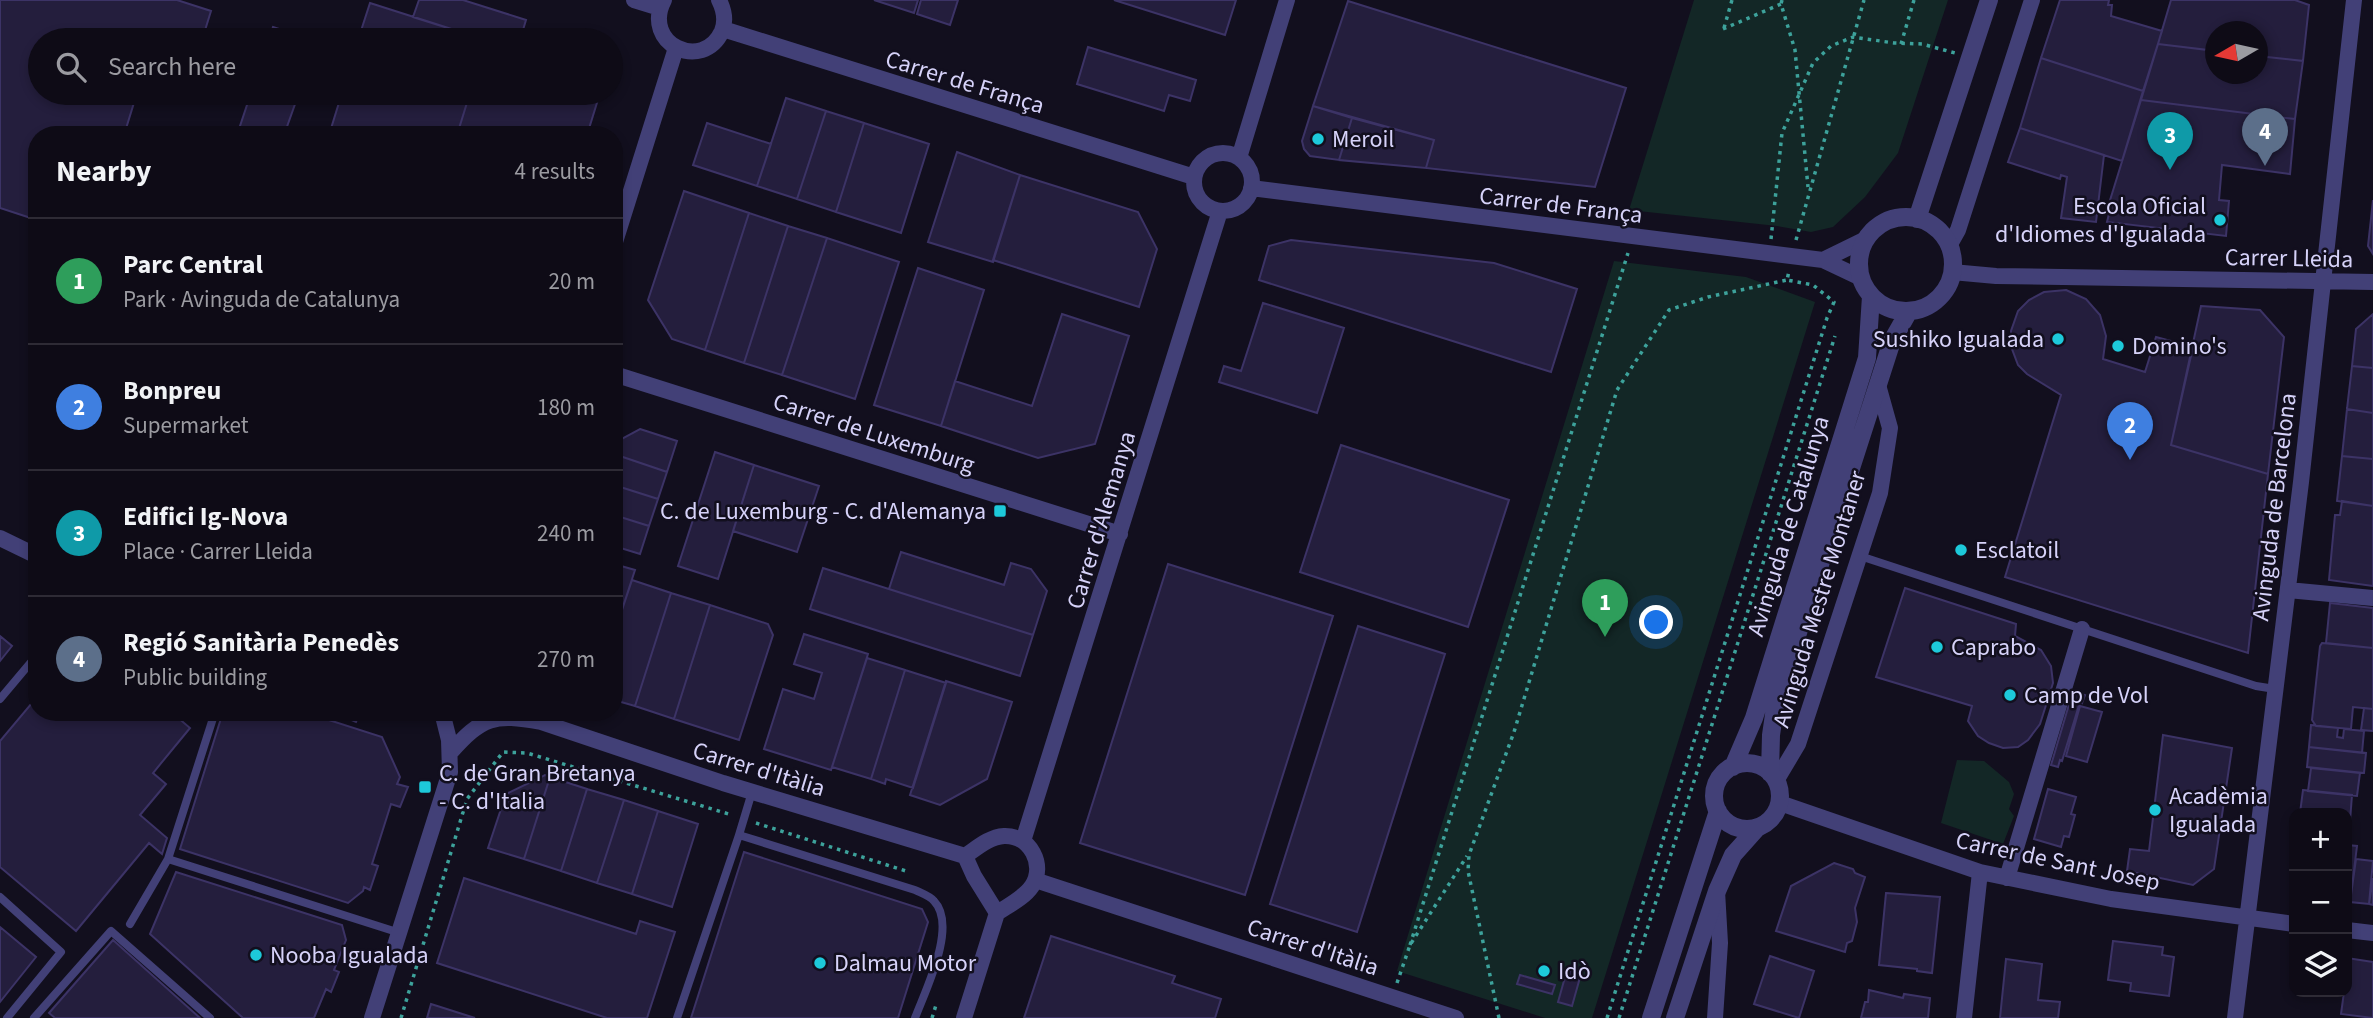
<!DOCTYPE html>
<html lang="en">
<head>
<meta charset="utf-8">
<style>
	:root { --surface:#0e0b16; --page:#1c1923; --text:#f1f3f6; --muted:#9b9ba1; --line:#2e2b35; --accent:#1dc9da }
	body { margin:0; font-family:"Source Sans 3",sans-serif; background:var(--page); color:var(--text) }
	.controls { position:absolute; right:21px; bottom:21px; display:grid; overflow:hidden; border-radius:14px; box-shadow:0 4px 10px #0003 }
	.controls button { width:63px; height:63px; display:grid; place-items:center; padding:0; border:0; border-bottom:2px solid var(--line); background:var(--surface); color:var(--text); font:35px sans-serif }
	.compass { position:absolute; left:2205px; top:21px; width:63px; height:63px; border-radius:50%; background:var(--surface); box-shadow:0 4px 10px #0003; rotate:261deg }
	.you { position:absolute; left:1657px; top:623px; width:24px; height:24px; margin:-18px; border:5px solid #fff; border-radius:50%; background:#1a73e8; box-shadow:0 0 0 10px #1a73e833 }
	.badge { display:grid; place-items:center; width:46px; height:46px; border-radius:50%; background:var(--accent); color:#fff; font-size:23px; font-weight:700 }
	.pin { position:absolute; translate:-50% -58px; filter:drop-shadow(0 2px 4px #0008) }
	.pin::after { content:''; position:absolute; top:37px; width:24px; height:21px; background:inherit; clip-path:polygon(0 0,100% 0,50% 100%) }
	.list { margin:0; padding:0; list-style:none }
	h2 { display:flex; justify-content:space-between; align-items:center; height:91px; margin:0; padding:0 28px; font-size:30px }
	h2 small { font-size:23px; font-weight:400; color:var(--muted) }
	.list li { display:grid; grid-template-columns:46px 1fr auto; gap:21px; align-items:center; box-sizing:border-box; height:126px; padding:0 28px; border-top:2px solid var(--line) }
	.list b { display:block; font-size:26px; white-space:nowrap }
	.list p { margin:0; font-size:23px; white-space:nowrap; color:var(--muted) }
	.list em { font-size:23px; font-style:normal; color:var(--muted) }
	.icon { flex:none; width:38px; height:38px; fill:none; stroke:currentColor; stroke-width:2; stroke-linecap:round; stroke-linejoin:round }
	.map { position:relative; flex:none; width:2373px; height:1018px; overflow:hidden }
	.search { position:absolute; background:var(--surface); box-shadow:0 4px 10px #0003; left:28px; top:28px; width:595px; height:77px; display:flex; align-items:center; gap:18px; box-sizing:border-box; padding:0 24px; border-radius:38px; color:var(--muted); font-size:26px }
	.panel { position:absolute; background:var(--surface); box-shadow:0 4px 10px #0003; left:28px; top:126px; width:595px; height:595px; border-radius:28px }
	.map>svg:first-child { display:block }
</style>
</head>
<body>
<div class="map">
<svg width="2373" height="1018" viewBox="0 0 2373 1018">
	<rect width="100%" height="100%" fill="#120f1e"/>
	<path fill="#132726" d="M1694 0H1948L1898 153 1865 197 1833 227 1811 232 1777 226 1629 210Z
		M1614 261 1746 277 1815 302 1592 1018H1545L1397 971Z
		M1957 760 1984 761 2009 782 2014 794 2009 809 2014 816 2003 844 1941 823Z"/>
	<path fill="#241e3d" stroke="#3c3366" stroke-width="2" d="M0 0H177L211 11 202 40H40V93H137L124 135H37V220L0 208Z
		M419 0H463L526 20 520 40H486L413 17Z
		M874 0H918L914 13Z
		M921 0H958L950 25 917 14Z
		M1114 0H1236L1225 35Z
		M2060 0H2109L2108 5H2112L2111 16 2162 31 2143 91 2041 58Z
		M2171 0H2295L2309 5 2303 61 2258 56V32H2216V51L2158 44Z
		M1348 1 1626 88 1595 187 1426 168 1434 140 1313 106Z
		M370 3 486 40H358Z
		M273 27 312 40H269Z
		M2158 44 2216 51V74H2258V56L2303 61 2295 119 2141 100Z
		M1088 47 1196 80 1190 101 1169 95 1164 111 1077 84Z
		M2041 58 2143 91 2122 161 2020 128Z
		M251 93H299L284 135H237Z
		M342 93H470L457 135H329Z
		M470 93H600L587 135H457Z
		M786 98 826 111 797 199 757 186Z
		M2141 100 2295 119 2290 174 2222 165 2219 200 2229 201 2226 236 2107 222 2110 210H2107Z
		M1313 106 1352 118 1339 160 1310 156 1304 149 1302 141Z
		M826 111 864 123 836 212 797 199Z
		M1352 118 1434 140 1426 168 1339 160Z
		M707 123 771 144 757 186 693 165Z
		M864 123 929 144 901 233 836 212Z
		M2020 128 2104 155 2096 222 2061 218 2067 177 2061 175 2060 179 2008 162Z
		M957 152 1020 175 993 262 928 242Z
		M1020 175 1138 212 1157 249 1139 307 993 260Z
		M684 191 749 213 705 350 672 339 648 300Z
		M2373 200V254L2368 246Z
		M749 213 788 226 744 363 705 350Z
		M788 226 827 238 782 375 744 363Z
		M827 238 899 262 855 399 782 375Z
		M1291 240 1494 263 1577 289 1551 372 1259 280 1269 246Z
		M918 268 984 290 941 426 874 405Z
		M2066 290 2086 299 2100 315 2106 336 2103 359 2145 372 2156 337 2193 347 2171 445 2268 474 2248 653 2005 577 2061 395 2027 374 2018 365 2012 349 2011 331 2018 311 2029 300 2044 292Z
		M1263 303 1344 328 1317 413 1219 382 1224 366 1241 371Z
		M2201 306 2260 310 2284 337 2268 474 2171 445Z
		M1062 314 1129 336 1095 444 1038 458 941 426 955 381 1032 406Z
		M2373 314V368L2352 366 2356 329Z
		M2352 366 2373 368V413L2347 409Z
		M2347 409 2373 413V459L2342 456Z
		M640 429 677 441 667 472 614 454V443Z
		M1341 445 1509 500 1468 627 1300 572Z
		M715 452 754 465 718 579 678 566Z
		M614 454 667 472 658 499 614 485Z
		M2342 456 2373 459V506L2337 501Z
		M754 465 819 486 797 552 733 531Z
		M614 485 658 499 649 526 614 515Z
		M2342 501 2373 506V586L2329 580 2335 515H2340Z
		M614 515 649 526 640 554 614 546Z
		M901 552 1004 585 1011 563 1031 569 1047 591 1033 635 889 589Z
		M614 564 635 570 614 634Z
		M1168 564 1333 616 1245 895 1080 843Z
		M823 568 1033 635 1020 676 810 609Z
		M632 580 671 593 635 706 614 700V634Z
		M1905 588 2016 624 2015 636 2041 650 2051 666 2053 683 2040 724 2028 740 2018 747 2003 748 1989 743 1978 736 1968 721 1972 706 1876 677Z
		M671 593 710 605 674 719 635 706Z
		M2330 603 2373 608V648L2326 643Z
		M710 605 768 624 773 635 739 740 674 719Z
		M1358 626 1445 654 1357 932 1270 904Z
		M804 634 868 654 831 770 764 749 783 689 814 699 822 673 794 664Z
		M0 636 12 646 0 661Z
		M2322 643 2373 648V709L2353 707 2351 729 2316 726 2312 720 2320 646Z
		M867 658 905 670 871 779 832 767Z
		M905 670 946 683 913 788 886 779 885 784 871 779Z
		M946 681 1012 702 987 779 940 805 910 795Z
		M2073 691 2085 695 2082 703 2080 702 2062 761 2060 760 2058 767 2051 765Z
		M37 697V712H179L176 716 190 728 153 773 166 784 140 815 167 838 162 854 149 843 76 931 0 867V741Z
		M2080 706 2102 712 2087 762 2066 756Z
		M2364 708 2373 709V731L2361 730Z
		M223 712H304L382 737 400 777 397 784 408 787 400 807 391 804 372 864 378 866 370 890 364 887 363 891 348 903 180 849Z
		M344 712H360L356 722 342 716Z
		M2311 725 2338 728 2337 737 2343 738 2344 729 2364 731 2362 753 2309 747Z
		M2163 735 2232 748 2214 869 2193 885 2127 871 2130 849 2149 851Z
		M2309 747 2366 753 2364 773 2307 767Z
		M2311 768 2360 773 2357 796 2308 791Z
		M545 775 550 777 524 859 488 848 506 794Z
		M550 777 587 789 561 871 524 859Z
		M587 789 624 800 597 883 561 871Z
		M2048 789 2076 797 2071 814 2075 815 2069 837 2064 836 2061 847 2034 839Z
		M2303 790 2352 795 2350 821H2347V813H2300Z
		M624 800 658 811 632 894 597 883Z
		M658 811 698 824 672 907 632 894Z
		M2347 845 2357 846 2350 902H2347Z
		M744 852 922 909 928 922 898 1018H691Z
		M2356 859 2373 861 2369 904 2350 902Z
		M1834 863 1853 869 1855 873 1865 877 1855 908 1857 922 1852 941 1847 943 1845 952 1776 931 1791 886Z
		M176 872 342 925 346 940 334 970 339 972 331 992 326 989 314 1018H243L150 934Z
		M464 878 636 934 640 921 675 932 647 1018H607L437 963Z
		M2373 878V905L2369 904Z
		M1886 893 1940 897 1932 973 1917 971V969L1879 965Z
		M0 927 36 957 0 1002Z
		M1051 936 1175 976 1172 983 1221 999 1215 1018H1024Z
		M113 940 200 1018H55L49 1013Z
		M2113 941 2163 947 2162 955 2174 957 2169 996 2130 991 2131 983 2108 980Z
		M1770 956 1814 971 1799 1018 1754 1004Z
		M2347 958 2373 962V1018L2341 1014 2344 992H2347Z
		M2006 959 2042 964 2038 1000 2060 1002 2058 1018H2000Z
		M1567 970 1581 974 1572 1006 1558 1002Z
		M1520 975 1555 985 1552 994 1517 984Z
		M1869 990 1903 998 1904 994 1930 998 1928 1018H1861L1865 1002H1868Z
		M431 1004 475 1018H427Z"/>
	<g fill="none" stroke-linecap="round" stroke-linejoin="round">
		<path stroke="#3da29b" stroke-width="3.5" stroke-dasharray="3.5 5" stroke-linecap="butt" d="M1782 0 1781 4 1795 50 1808 187
			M1724 28 1732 0
			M1723 29 1781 4
			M1901 44 1914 0
			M1771 239 1782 133 1813 63 1831 46 1853 37 1894 43 1922 44 1955 53
			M1796 240 1864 0
			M756 823 909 872
			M1410 945 1628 253
			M1397 983 1410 945 1467 856
			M401 1018 467 799 503 752 527 753 732 815
			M932 1018 936 1005
			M1499 1018 1468 871 1469 855 1514 732 1617 390 1669 310 1708 297 1787 280
			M1607 1018 1827 318 1834 302 1813 285 1787 280 1789 271
			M1619 1018 1835 336"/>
		<path stroke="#424077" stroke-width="8" d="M1860 556 2256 686 2275 689
			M0 699 37 655
			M215 712 168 859 400 933
			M739 835 752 792
			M0 897 61 952 7 1018
			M130 924 168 859
			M34 1018 111 931 210 1018
			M677 1018 739 835 915 890C921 893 930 896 934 901 958 926 925 991 915 1018"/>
		<path stroke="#424077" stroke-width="16" d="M634 0 660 8
			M664 0C641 44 703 73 722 31 726 21 724 10 719 0
			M723 29 1194 177
			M1194 182a29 29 0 1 1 58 0a29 29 0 1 1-58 0Z
			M1239 158 1287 0
			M1251 188 1823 260 1861 278
			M614 245 676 48
			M1949 246 1958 230 2032 0
			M1823 260 1866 239
			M1952 272 1996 276 2373 282
			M614 374 1120 534
			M0 538 37 556
			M2288 590 2373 598
			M450 753C482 717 494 713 541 722L723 783 965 856
			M1776 781 1798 744 1880 493 1890 428 1878 385
			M1780 803 1980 872 2111 899 2294 924
			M1023 841 1220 211
			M965 856C977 848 989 837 1004 836 1030 835 1046 865 1032 886 1024 898 1009 905 997 913
			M965 856 974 876 997 913
			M2007 878 2082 629
			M1035 880 1456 1018
			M2347 930 2373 933
			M372 1018 450 772 449 740 442 712
			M964 1018 997 913
			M1715 1018 1720 943 1717 891
			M1964 1018 1980 872
			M2235 1018 2301 482 2354 0"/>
		<path stroke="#424077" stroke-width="18" d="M1859 264a47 47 0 1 1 94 0a47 47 0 1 1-94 0Z
			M1917 219 1989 0
			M1714 796a33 33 0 1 1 66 0a33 33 0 1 1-66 0Z
			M1733 767 1754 718 1867 358 1871 296
			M1770 773 1771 735 1776 701 1892 341 1909 311
			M1651 1018 1718 811
			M1675 1018 1717 891 1733 855 1758 827"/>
	</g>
	<g fill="#1dc9da" stroke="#120f1e" stroke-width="2.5">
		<circle cx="1318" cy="139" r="7"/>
		<circle cx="2220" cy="220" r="7"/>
		<circle cx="2058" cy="339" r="7"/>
		<circle cx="2118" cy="346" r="7"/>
		<rect x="993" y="504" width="14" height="14" rx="3.5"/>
		<circle cx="1961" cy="550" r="7"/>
		<circle cx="1937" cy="647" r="7"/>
		<circle cx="2010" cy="695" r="7"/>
		<rect x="418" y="780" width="14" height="14" rx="3.5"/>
		<circle cx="2155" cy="810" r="7"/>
		<circle cx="256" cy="955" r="7"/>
		<circle cx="820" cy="963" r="7"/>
		<circle cx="1544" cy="971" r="7"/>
	</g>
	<g text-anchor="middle" stroke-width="5" stroke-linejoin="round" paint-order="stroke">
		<g font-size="24" fill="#d6d2f9" stroke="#120f1e">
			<text transform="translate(965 82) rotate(17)" y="8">Carrer de França</text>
			<text transform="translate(1561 205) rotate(7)" y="8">Carrer de França</text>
			<text transform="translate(2289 258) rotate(1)" y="8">Carrer Lleida</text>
			<text transform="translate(874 433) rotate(18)" y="8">Carrer de Luxemburg</text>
			<text transform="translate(2274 507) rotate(-83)" y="8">Avinguda de Barcelona</text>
			<text transform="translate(1101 520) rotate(-73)" y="8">Carrer d'Alemanya</text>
			<text transform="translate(1788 526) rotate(-73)" y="8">Avinguda de Catalunya</text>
			<text transform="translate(1819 599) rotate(-73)" y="8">Avinguda Mestre Montaner</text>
			<text transform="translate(759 769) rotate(17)" y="8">Carrer d'Itàlia</text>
			<text transform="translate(2058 861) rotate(12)" y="8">Carrer de Sant Josep</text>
			<text transform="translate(1313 947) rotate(18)" y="8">Carrer d'Itàlia</text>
		</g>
		<g font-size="24" fill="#d6d2f9" stroke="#120f1e" text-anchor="start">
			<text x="1332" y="147">Meroil</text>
			<text x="2206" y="214" text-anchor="end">Escola Oficial<tspan x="2206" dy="28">d'Idiomes d'Igualada</tspan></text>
			<text x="2044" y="347" text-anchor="end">Sushiko Igualada</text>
			<text x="2132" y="354">Domino's</text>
			<text x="986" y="519" text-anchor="end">C. de Luxemburg - C. d'Alemanya</text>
			<text x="1975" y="558">Esclatoil</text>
			<text x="1951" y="655">Caprabo</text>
			<text x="2024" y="703">Camp de Vol</text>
			<text x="439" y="781">C. de Gran Bretanya<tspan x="439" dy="28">- C. d'Italia</tspan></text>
			<text x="2169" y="804">Acadèmia<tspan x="2169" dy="28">Igualada</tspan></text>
			<text x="270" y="963">Nooba Igualada</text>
			<text x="834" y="971">Dalmau Motor</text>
			<text x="1558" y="979">Idò</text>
		</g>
	</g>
</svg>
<div class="controls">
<button>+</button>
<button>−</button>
<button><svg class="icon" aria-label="layers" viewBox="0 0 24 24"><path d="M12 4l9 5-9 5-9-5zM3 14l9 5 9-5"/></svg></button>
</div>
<svg class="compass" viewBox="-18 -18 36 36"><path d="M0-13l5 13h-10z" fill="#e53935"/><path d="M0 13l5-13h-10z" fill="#9b9ba1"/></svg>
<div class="you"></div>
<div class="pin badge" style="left:1605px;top:637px;background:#2e9e5b">1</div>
<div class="pin badge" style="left:2130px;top:460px;background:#3f7fe0">2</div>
<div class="pin badge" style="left:2170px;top:170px;background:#0f9aa8">3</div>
<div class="pin badge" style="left:2265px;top:166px;background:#5c6f8a">4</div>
<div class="search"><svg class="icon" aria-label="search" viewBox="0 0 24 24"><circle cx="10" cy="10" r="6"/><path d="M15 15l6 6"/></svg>Search here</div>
<section class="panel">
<h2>Nearby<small>4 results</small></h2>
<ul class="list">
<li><span class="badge" style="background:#2e9e5b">1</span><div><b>Parc Central</b><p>Park · Avinguda de Catalunya</p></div><em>20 m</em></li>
<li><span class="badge" style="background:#3f7fe0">2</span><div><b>Bonpreu</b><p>Supermarket</p></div><em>180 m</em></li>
<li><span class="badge" style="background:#0f9aa8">3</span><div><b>Edifici Ig-Nova</b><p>Place · Carrer Lleida</p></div><em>240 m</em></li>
<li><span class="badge" style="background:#5c6f8a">4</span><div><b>Regió Sanitària Penedès</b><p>Public building</p></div><em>270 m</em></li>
</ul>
</section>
</div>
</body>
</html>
